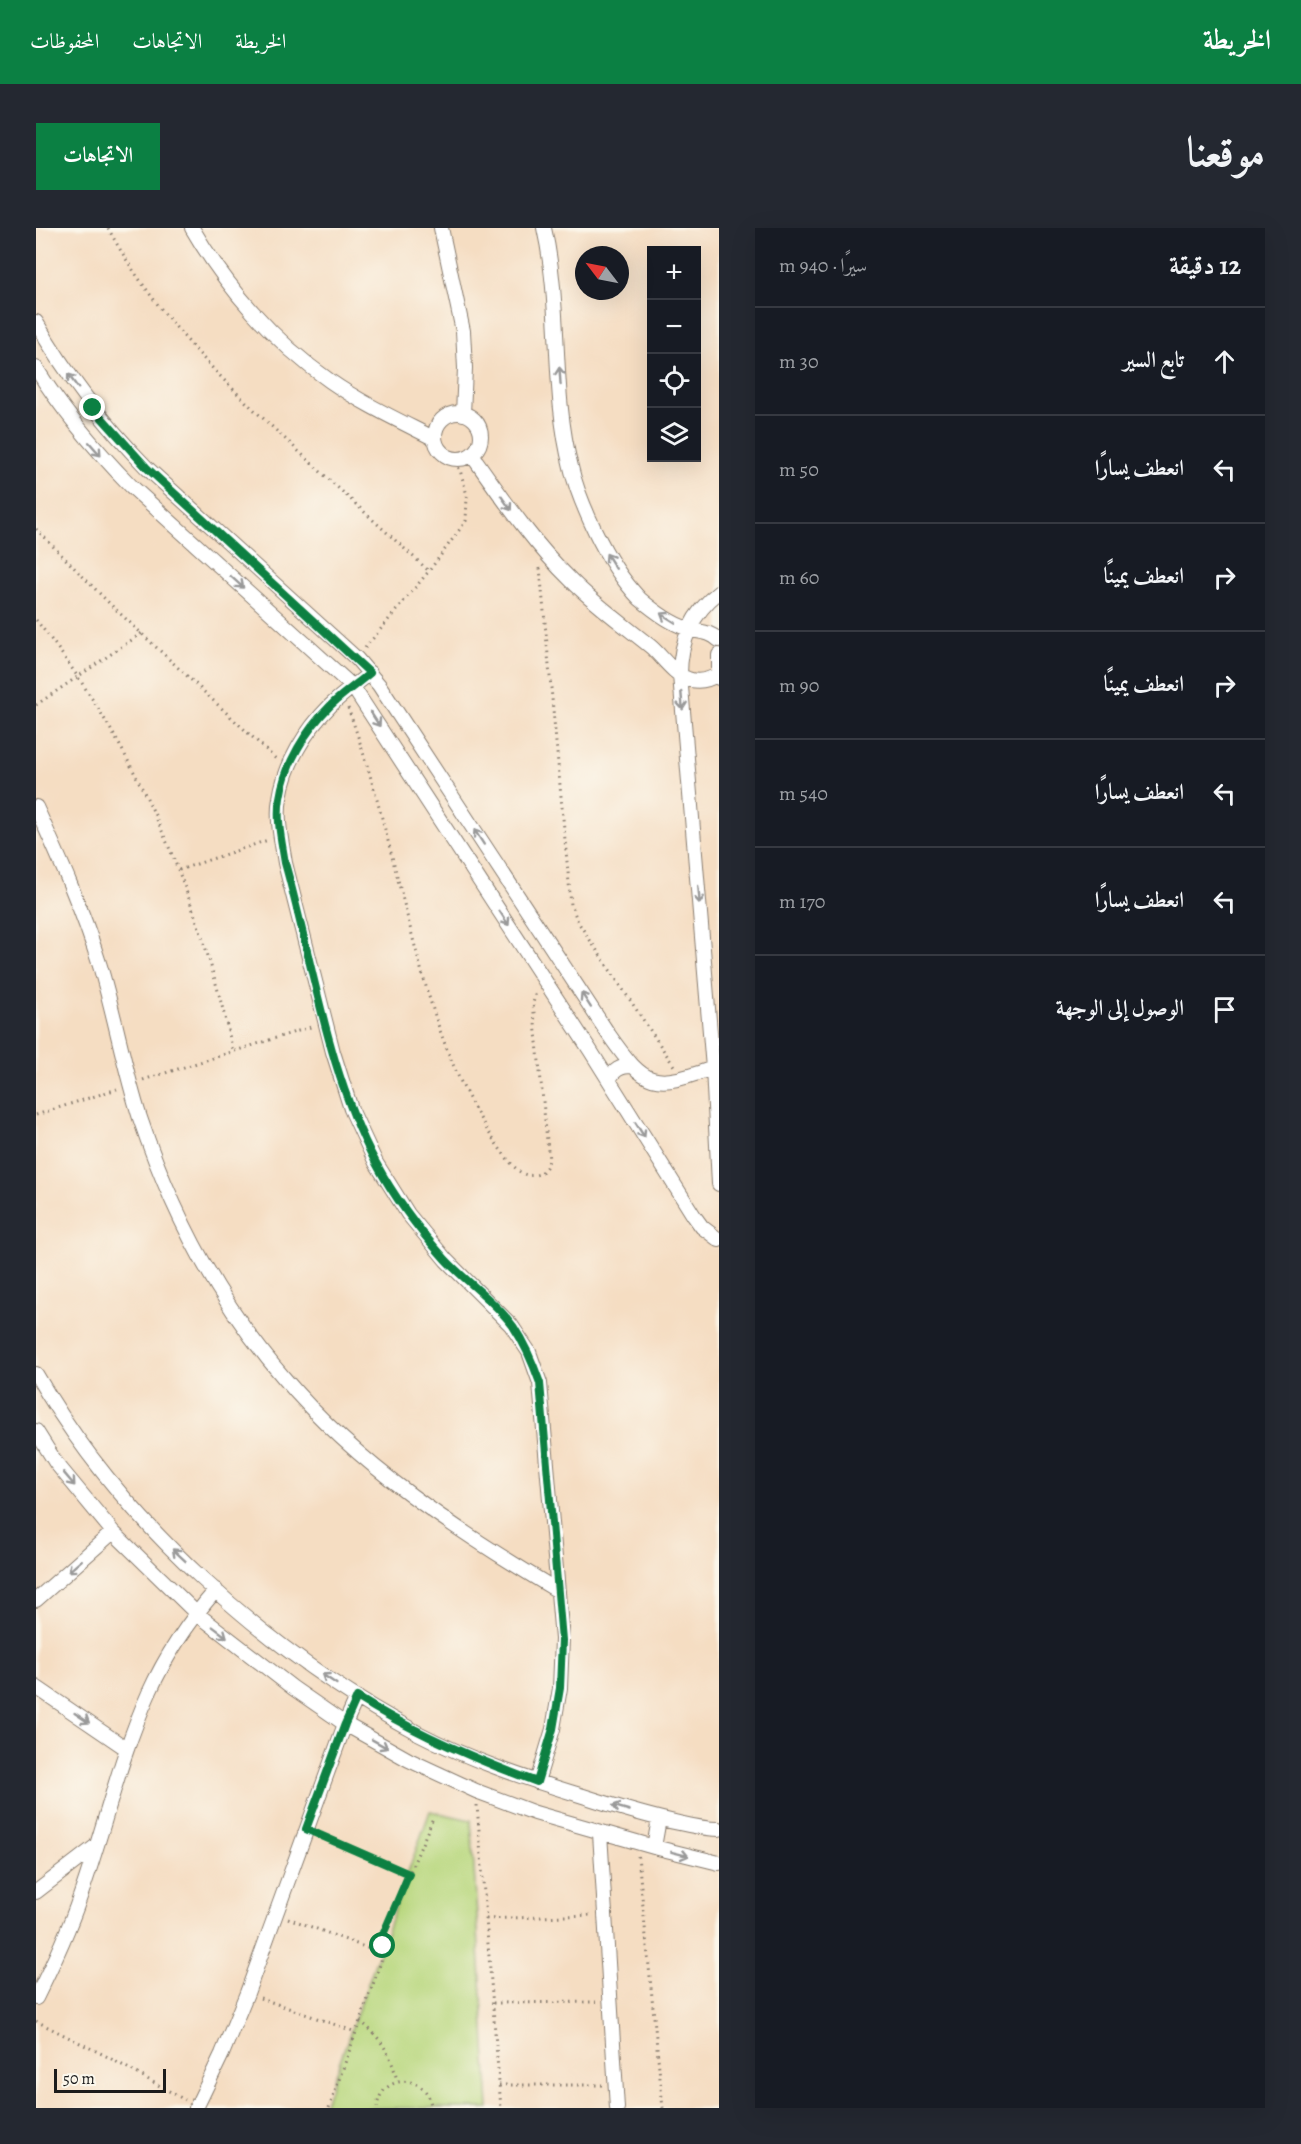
<!DOCTYPE html>
<html lang="ar">
<head>
<meta charset="utf-8">
<style>
	:root { --surface:#171b24; --page:#242831; --text:#f1f3f6; --muted:#9ea1a6; --line:#363941; --accent:#0b8043 }
	body { margin:0; font-family:Alegreya,Amiri,serif; background:var(--page); color:var(--text); direction:rtl }
	.controls { position:absolute; right:18px; top:18px; display:grid; overflow:hidden; border-radius:0px; box-shadow:0 6px 24px #0002 }
	.controls button { width:54px; height:54px; display:grid; place-items:center; padding:0; border:0; border-bottom:2px solid var(--line); background:var(--surface); color:var(--text); font:30px sans-serif }
	.compass { position:absolute; left:539px; top:18px; width:54px; height:54px; border-radius:50%; background:var(--surface); box-shadow:0 6px 24px #0002; rotate:302deg }
	.scale { position:absolute; left:18px; bottom:15px; width:112px; box-sizing:border-box; padding-left:6px; border:3px solid #1c1c1c; border-top:0; font-size:16px; line-height:21px; white-space:nowrap; color:#1c1c1c; -webkit-text-stroke:4px #fbf7ec; paint-order:stroke }
	.stop { position:absolute; width:18px; height:18px; margin:-14px; border:4px solid #0b8043; border-radius:50%; background:#fff }
	.stop.end { background:#0b8043; border-color:#fff; box-shadow:0 2px 6px #0008 }
	.list { margin:0; padding:0; list-style:none }
	h2 { display:flex; justify-content:space-between; align-items:center; height:78px; margin:0; padding:0 24px; font-size:26px }
	h2 small { font-size:20px; font-weight:400; color:var(--muted) }
	.list li { display:grid; grid-template-columns:39px 1fr auto; gap:18px; align-items:center; box-sizing:border-box; height:108px; padding:0 24px; border-top:2px solid var(--line) }
	.list b { display:block; font-size:22px; white-space:nowrap }
	.list em { font-size:20px; font-style:normal; color:var(--muted) }
	.icon { flex:none; width:33px; height:33px; fill:none; stroke:currentColor; stroke-width:2; stroke-linecap:round; stroke-linejoin:round }
	.map { position:relative; flex:none; width:683px; height:1880px; overflow:hidden; direction:ltr; border-radius:0px }
	header { display:flex; align-items:center; gap:36px; box-sizing:border-box; height:84px; padding:0 30px; background:var(--accent); color:#fff }
	header strong { font-size:28px }
	nav { display:flex; gap:33px; margin-inline-start:auto; font-size:21px }
	.intro { display:flex; align-items:center; justify-content:space-between; box-sizing:border-box; height:144px; padding:0 36px }
	h1 { margin:0; font-size:42px }
	.button { padding:15px 27px; border-radius:0px; background:var(--accent); color:#fff; font-size:21px; font-weight:700 }
	main { display:flex; gap:36px; padding:0 36px }
	aside { flex:1; background:var(--surface); border-radius:0px; box-shadow:0 6px 24px #0002 }
	.map>svg:first-child { display:block }
</style>
</head>
<body>
<header>
<strong>الخريطة</strong>
<nav><a>الخريطة</a><a>الاتجاهات</a><a>المحفوظات</a></nav>
</header>
<div class="intro"><h1>موقعنا</h1><a class="button">الاتجاهات</a></div>
<main>
<aside>
<h2>12 دقيقة<small>سيرًا · 940 m</small></h2>
<ul class="list">
<li><svg class="icon" aria-label="ahead" viewBox="0 0 24 24"><path d="M12 20V5M6 11l6-6 6 6"/></svg><div><b>تابع السير</b></div><em>30 m</em></li>
<li><svg class="icon" aria-label="left" viewBox="0 0 24 24"><path d="M17 20v-9H6M10 6l-5 5 5 5"/></svg><div><b>انعطف يسارًا</b></div><em>50 m</em></li>
<li><svg class="icon" aria-label="right" viewBox="0 0 24 24"><path d="M7 20v-9h11M14 6l5 5-5 5"/></svg><div><b>انعطف يمينًا</b></div><em>60 m</em></li>
<li><svg class="icon" aria-label="right" viewBox="0 0 24 24"><path d="M7 20v-9h11M14 6l5 5-5 5"/></svg><div><b>انعطف يمينًا</b></div><em>90 m</em></li>
<li><svg class="icon" aria-label="left" viewBox="0 0 24 24"><path d="M17 20v-9H6M10 6l-5 5 5 5"/></svg><div><b>انعطف يسارًا</b></div><em>540 m</em></li>
<li><svg class="icon" aria-label="left" viewBox="0 0 24 24"><path d="M17 20v-9H6M10 6l-5 5 5 5"/></svg><div><b>انعطف يسارًا</b></div><em>170 m</em></li>
<li><svg class="icon" aria-label="arrive" viewBox="0 0 24 24"><path d="M6 21V4h12l-3 4 3 4H6"/></svg><div><b>الوصول إلى الوجهة</b></div></li>
</ul>
</aside>
<div class="map">
<svg width="683" height="1880" viewBox="0 0 683 1880">
	<rect width="100%" height="100%" fill="#fbf7ec"/>
	<filter id="ink" filterUnits="userSpaceOnUse"><feTurbulence type="fractalNoise" baseFrequency=".0167" numOctaves="2"/><feDisplacementMap in="SourceGraphic" scale="12" xChannelSelector="R" yChannelSelector="G"/><feConvolveMatrix kernelMatrix="1 2 1 2 8 2 1 2 1" color-interpolation-filters="sRGB"/></filter>
	<filter id="wash" filterUnits="userSpaceOnUse"><feTurbulence type="fractalNoise" baseFrequency=".008" numOctaves="4" result="noise"/><feDisplacementMap in="SourceGraphic" scale="24" xChannelSelector="R" yChannelSelector="G"/><feGaussianBlur stdDeviation="1.35" result="paint"/><feColorMatrix in="noise" values="0 0 0 0 0 0 0 0 0 0 0 0 0 0 0 0 0 1.4 0 .05"/><feComposite in="paint" operator="in"/></filter>
	<g filter="url(#wash)">
		<rect width="100%" height="100%" fill="#f5ddc2"/>
		<path fill="#b8d77d" stroke="#6a7a4c" stroke-width="1.5" d="M394 1583 435 1592 453 1880H287Z"/>
	</g>
	<g filter="url(#ink)">
		<g fill="none" stroke-linecap="round" stroke-linejoin="round">
			<g stroke="#887c6f" stroke-width="16">
				<path id="street" d="M156 0C190 59 238 114 294 153 327 176 364 193 399 211
					M405 0 427 103 429 140 427 186
					M508 0C526 78 515 162 535 239 540 262 549 282 559 303 571 328 585 351 604 371 617 382 634 395 650 400 662 405 672 402 683 412
					M0 94C31 148 68 196 111 240L321 431 343 457 573 807C610 860 618 861 677 840
					M0 140C27 184 59 221 95 258L317 459 554 822 658 988 666 999 683 1012
					M399 208a23 23 0 1 1 46 0a23 23 0 1 1-46 0Z
					M436 227C467 271 497 315 536 353 560 377 588 397 614 418 626 428 637 446 652 451 663 455 673 452 683 446
					M683 364C656 385 644 413 644 447L677 840 683 956
					M683 427V450
					M334 445C321 456 306 466 294 478 270 502 249 536 244 570 240 591 246 615 249 635L297 824 315 881 340 935 372 986 410 1032 475 1097 493 1124 504 1155 526 1411 524 1460 517 1501 501 1554
					M0 579C24 631 47 683 64 738 79 788 88 840 104 890 136 985 182 1074 248 1150 323 1239 423 1304 522 1363
					M573 852C578 842 584 838 596 838
					M0 1146C84 1293 233 1426 382 1505 434 1532 491 1551 547 1568 578 1578 610 1588 643 1595 656 1598 669 1601 683 1601
					M0 1203 20 1235 77 1304 160 1385 257 1460 309 1496 373 1532 440 1563 499 1585 618 1619 683 1635
					M0 1372 77 1304
					M0 1459 91 1521
					M564 1605 581 1880
					M618 1619 623 1591
					M0 1664 60 1618
					M0 1770C16 1738 32 1704 44 1669 68 1602 83 1531 113 1465 130 1427 153 1393 180 1362
					M160 1880 186 1826 211 1765 309 1496 321 1469"/>
			</g>
			<path stroke="#887c6f" stroke-width="3" stroke-dasharray="1.5 4.5" stroke-linecap="butt" d="M72 0C118 86 187 154 258 219 303 261 348 302 393 343
				M0 301 75 377 241 532
				M504 340 535 677 542 694 638 838
				M0 392C100 517 163 669 197 824
				M329 420 393 343 430 293 431 267 424 242 417 231
				M0 477 106 405
				M312 480C338 551 355 626 374 699 395 781 416 856 467 925 475 935 484 950 499 947 507 946 511 939 513 932L497 775 500 764
				M143 642 232 612
				M107 852 278 798
				M0 887 81 861
				M441 1577 465 1880
				M283 1607 373 1646
				M602 1628 627 1880
				M252 1690 347 1726
				M450 1691 556 1687
				M224 1770 320 1804
				M457 1775 560 1774
				M0 1793 70 1828 149 1872
				M324 1793C345 1809 356 1828 361 1853
				M463 1857H566
				M293 1880 345 1734 347 1718 346 1709 397 1590
				M341 1880C344 1844 394 1845 395 1880"/>
			<use href="#street" stroke="#fff" stroke-width="14"/>
		</g>
		<defs><path id="oneway-shaft" d="M-6 0H5M1.5-3L5.5 0L1.5 3" fill="none" stroke-width="1.6" stroke-linecap="round" stroke-linejoin="round" transform="scale(1.5)"/></defs>
		<g stroke="#999">
			<use href="#oneway-shaft" transform="translate(524 148) rotate(-94)"/>
			<use href="#oneway-shaft" transform="translate(37 153) rotate(-126)"/>
			<use href="#oneway-shaft" transform="translate(59 221) rotate(49)"/>
			<use href="#oneway-shaft" transform="translate(470 275) rotate(55)"/>
			<use href="#oneway-shaft" transform="translate(575 333) rotate(-122)"/>
			<use href="#oneway-shaft" transform="translate(201 354) rotate(42)"/>
			<use href="#oneway-shaft" transform="translate(632 390) rotate(-148)"/>
			<use href="#oneway-shaft" transform="translate(646 473) rotate(85)"/>
			<use href="#oneway-shaft" transform="translate(339 491) rotate(57)"/>
			<use href="#oneway-shaft" transform="translate(443 609) rotate(-123)"/>
			<use href="#oneway-shaft" transform="translate(663 667) rotate(85)"/>
			<use href="#oneway-shaft" transform="translate(468 690) rotate(57)"/>
			<use href="#oneway-shaft" transform="translate(550 772) rotate(-123)"/>
			<use href="#oneway-shaft" transform="translate(604 902) rotate(58)"/>
			<use href="#oneway-shaft" transform="translate(33 1251) rotate(50)"/>
			<use href="#oneway-shaft" transform="translate(143 1327) rotate(-137)"/>
			<use href="#oneway-shaft" transform="translate(39 1338) rotate(139)"/>
			<use href="#oneway-shaft" transform="translate(184 1404) rotate(37)"/>
			<use href="#oneway-shaft" transform="translate(293 1451) rotate(-146)"/>
			<use href="#oneway-shaft" transform="translate(46 1490) rotate(34)"/>
			<use href="#oneway-shaft" transform="translate(344 1516) rotate(29)"/>
			<use href="#oneway-shaft" transform="translate(585 1580) rotate(-164)"/>
			<use href="#oneway-shaft" transform="translate(644 1626) rotate(14)"/>
		</g>
	</g>
	<g fill="none" stroke-linecap="round" stroke-linejoin="round" filter="url(#ink)">
		<path stroke="#0b8043" stroke-width="8" d="M57 180 111 240 334 445C321 456 306 466 294 478 270 502 249 536 244 570 240 591 246 615 249 635 277 734 291 844 340 935 358 969 383 1002 409 1031 430 1054 458 1072 477 1098 489 1116 497 1135 504 1155L526 1412 524 1460 517 1501 501 1554C438 1531 378 1505 321 1469L309 1496 270 1601 373 1646 346 1709 347 1718"/>
	</g>
</svg>
<div class="controls">
<button>+</button>
<button>−</button>
<button><svg class="icon" aria-label="locate" viewBox="0 0 24 24"><circle cx="12" cy="12" r="6"/><path d="M12 2v4M12 18v4M2 12h4M18 12h4"/></svg></button>
<button><svg class="icon" aria-label="layers" viewBox="0 0 24 24"><path d="M12 4l9 5-9 5-9-5zM3 14l9 5 9-5"/></svg></button>
</div>
<svg class="compass" viewBox="-18 -18 36 36"><path d="M0-13l5 13h-10z" fill="#e53935"/><path d="M0 13l5-13h-10z" fill="#9ea1a6"/></svg>
<div class="scale">50 m</div>
<div class="stop" style="left:347px;top:1718px"></div>
<div class="stop end" style="left:57px;top:180px"></div>
</div>
</main>
</body>
</html>
